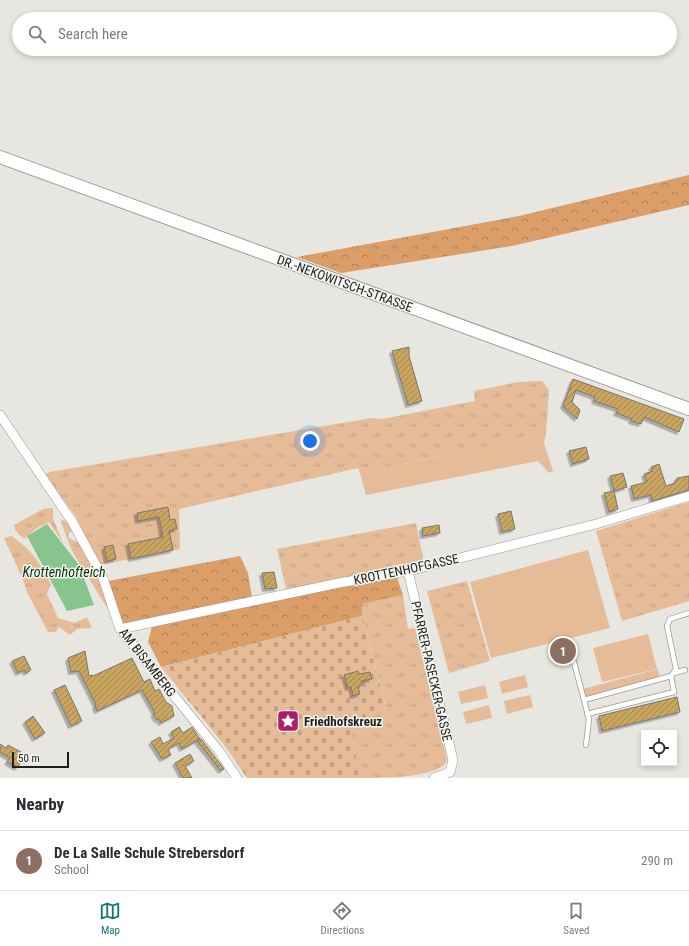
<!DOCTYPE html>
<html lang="en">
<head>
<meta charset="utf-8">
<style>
	:root { --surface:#fff; --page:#f7f7f7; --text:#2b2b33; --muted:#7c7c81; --line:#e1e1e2; --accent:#0f766e }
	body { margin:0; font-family:"Roboto Condensed",sans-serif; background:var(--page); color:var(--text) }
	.controls { position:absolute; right:12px; bottom:12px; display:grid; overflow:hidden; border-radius:0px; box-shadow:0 2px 6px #0003 }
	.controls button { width:36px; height:36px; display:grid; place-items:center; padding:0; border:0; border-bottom:1px solid var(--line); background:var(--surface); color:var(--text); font:20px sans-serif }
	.scale { position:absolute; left:12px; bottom:10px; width:57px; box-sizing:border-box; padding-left:4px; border:2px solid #1e1e1c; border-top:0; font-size:11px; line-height:14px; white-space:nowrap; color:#1e1e1c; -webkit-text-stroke:3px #f4f4ef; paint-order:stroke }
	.you { position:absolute; left:310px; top:441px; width:14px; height:14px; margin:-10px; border:3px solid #fff; border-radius:50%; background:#1a73e8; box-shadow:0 0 0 6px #1a73e833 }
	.badge { display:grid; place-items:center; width:26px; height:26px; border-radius:50%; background:var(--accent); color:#fff; font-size:13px; font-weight:700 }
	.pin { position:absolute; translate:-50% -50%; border:2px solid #fff; box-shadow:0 1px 4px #0006 }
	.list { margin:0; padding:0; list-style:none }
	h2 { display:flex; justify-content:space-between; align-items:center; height:52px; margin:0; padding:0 16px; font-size:17px }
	h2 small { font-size:13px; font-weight:400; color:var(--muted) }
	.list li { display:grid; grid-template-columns:26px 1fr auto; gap:12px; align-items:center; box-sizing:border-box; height:60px; padding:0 16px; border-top:1px solid var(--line) }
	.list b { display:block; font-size:15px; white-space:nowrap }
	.list p { margin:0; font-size:13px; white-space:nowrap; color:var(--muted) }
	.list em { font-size:13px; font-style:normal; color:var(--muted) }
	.icon { flex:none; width:22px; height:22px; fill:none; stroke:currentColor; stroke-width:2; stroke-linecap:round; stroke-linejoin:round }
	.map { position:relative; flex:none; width:689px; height:778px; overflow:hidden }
	.search { position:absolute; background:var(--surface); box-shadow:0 2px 6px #0003; left:12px; right:12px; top:12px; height:44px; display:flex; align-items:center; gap:10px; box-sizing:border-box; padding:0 14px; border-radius:22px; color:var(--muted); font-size:15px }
	.sheet { height:112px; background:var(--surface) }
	nav { display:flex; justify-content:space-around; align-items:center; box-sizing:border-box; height:56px; border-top:1px solid var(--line); background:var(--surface); font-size:11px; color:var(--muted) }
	nav a { display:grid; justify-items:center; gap:2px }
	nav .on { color:var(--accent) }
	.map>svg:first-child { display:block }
</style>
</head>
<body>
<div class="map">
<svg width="689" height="778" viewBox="0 0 689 778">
	<defs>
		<pattern id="grass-tufts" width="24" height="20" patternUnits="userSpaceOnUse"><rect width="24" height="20" fill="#e6bb98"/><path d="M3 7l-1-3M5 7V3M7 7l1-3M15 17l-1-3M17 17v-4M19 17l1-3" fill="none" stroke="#c5a082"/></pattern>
		<pattern id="forest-crowns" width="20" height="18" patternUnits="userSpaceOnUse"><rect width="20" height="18" fill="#db9e69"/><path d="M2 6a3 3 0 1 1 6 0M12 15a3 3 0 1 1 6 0" fill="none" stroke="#b18056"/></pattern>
		<pattern id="cemetery-stones" width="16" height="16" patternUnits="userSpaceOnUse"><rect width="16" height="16" fill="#e6bb98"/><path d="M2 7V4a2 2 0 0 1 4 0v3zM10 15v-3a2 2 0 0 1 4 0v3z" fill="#c5a082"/></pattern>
		<pattern id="building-hatch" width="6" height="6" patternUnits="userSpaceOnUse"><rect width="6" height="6" fill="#caa55e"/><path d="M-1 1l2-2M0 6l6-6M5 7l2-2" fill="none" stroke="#a3864d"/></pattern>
		<filter id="shadow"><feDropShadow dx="-2.5" dy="2.5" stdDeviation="0" flood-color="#0004"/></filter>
	</defs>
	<rect width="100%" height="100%" fill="#e7e6e1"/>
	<path fill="url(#grass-tufts)" d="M542 381 549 390 546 434 360 473 358 468 179 509 180 549 100 565 75 515 44 475 49 472 372 418 382 419 475 401 474 391 518 382Z
		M689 502V601L622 621 596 531Z
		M53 508V518L63 543 49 522 37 528 24 539 15 530 14 525 43 509Z
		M62 520 68 522 72 532 68 534 69 538 81 544 83 552 103 584 112 616 72 551 61 522Z
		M416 523 424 563 286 589 277 549Z
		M12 536C33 552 39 561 51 584L47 594 58 618 75 623 87 617 92 628 77 629 70 635 59 627 56 632H48L27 592 21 575 4 538Z
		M467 581 490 661 449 673 427 591Z
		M403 595 408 629 415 628 447 760C442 778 381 778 360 778L348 722 387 711 362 616V604Z"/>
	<path fill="url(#forest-crowns)" d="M689 175V205L512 246 341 273 297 257 519 216Z
		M240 556 248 573 252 597 124 626 122 625 108 581Z
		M396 574 403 595 362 604V616L161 667 148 642 152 626Z"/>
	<path fill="url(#cemetery-stones)" d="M362 616 387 712 348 722 360 778H247L225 746 161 667Z"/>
	<path fill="#e6bb98" d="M546 434 544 443 553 471 549 473 538 461 366 495 360 473Z
		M588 550 610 628 491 658 470 582Z
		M648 634 657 669 602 682 593 648Z
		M658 669 660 680 586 699 583 689Z
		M525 675 528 687 502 694 499 682Z
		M485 685 488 698 461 704 458 692Z
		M530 695 533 707 507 714 504 701Z
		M489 705 492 718 466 724 463 712Z"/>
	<path fill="#88c48d" d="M47 524 79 565 94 605 67 611 27 536Z"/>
	<path fill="url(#building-hatch)" stroke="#787672" filter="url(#shadow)" d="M409 347V356L422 401 408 405 392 351Z
		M573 379 684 419 679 432 644 417 641 424 631 421 632 419 616 413 618 409 594 401 595 397 576 390 572 402 580 410 577 419 563 406Z
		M586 447 589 459 573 464 569 451Z
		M659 464 666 486 675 483 677 478 689 476V490L652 501 651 495 634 499 631 486 647 482 644 474 653 471 651 467Z
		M623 473 627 487 614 491 610 476Z
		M614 491 618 509 609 512 604 493Z
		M168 507 170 520 175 519 177 529 169 531 173 550 131 559 128 544 163 537 159 517 138 521 137 513Z
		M511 511 515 529 502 532 498 514Z
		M439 525 440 533 423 536 422 528Z
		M113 545 116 559 107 561 104 547Z
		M274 572 277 588 265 589 262 573Z
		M85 651 89 676 92 675 93 676 132 658 144 682 150 679 155 691 159 689 166 702 172 706 174 716 161 723 159 719 157 720 153 714 155 713 142 690 97 711 95 706 96 705 79 671 71 672 68 658Z
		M24 656 31 670 26 673 24 670 18 673 12 661Z
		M358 671 359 674 370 672 372 679 361 681 362 685 358 687 360 694 353 696 351 687 348 688 344 675Z
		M65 685 82 721 71 726 54 690Z
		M677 697 680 712 602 731 599 716Z
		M33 716 45 733 35 739 25 722Z
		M179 727 183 733 192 727 200 739 182 749 179 743 168 749 171 755 162 759 151 742 160 737 163 744 174 738 171 732Z
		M201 739 224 769 221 771 197 741Z
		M0 744 6 748 8 745 21 752 19 755 24 758 17 768 7 762 10 758 0 752Z
		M190 754 194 761 185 766 192 778H183L175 763Z"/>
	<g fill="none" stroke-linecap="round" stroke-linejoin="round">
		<g stroke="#9b9a96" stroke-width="6">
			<path id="lane" d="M563 654 571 651 584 700
				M674 673 685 670
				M587 714 674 692 671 676
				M586 745 589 719 584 700 671 676 676 669 667 626 670 619 689 613"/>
		</g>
		<g stroke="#9b9a96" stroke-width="10">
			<path id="street" d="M0 415 73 523 103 578 120 629 219 751 237 778
				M408 571 453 760 450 772 434 778
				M120 629 339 583 408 571 596 524 689 496"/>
		</g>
		<g stroke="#9b9a96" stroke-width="14">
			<path id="secondary" d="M0 157 689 409"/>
		</g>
		<use href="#lane" stroke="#fff" stroke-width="4.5"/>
		<use href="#street" stroke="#fff" stroke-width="9"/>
		<use href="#secondary" stroke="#fff" stroke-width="12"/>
	</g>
	<defs>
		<g id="sight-square" transform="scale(1.15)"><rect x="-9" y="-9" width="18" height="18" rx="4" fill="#a91f62" stroke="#f4f4ef"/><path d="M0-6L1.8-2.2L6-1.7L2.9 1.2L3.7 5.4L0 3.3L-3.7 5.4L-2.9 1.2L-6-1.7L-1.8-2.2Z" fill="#fff"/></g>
	</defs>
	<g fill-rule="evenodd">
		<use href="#sight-square" x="288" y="721"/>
	</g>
	<g text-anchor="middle" stroke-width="3" stroke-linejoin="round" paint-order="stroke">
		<g font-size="13" fill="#1e1e1c" stroke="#f4f4ef">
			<text transform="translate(345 283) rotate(20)" y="5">DR.-NEKOWITSCH-STRASSE</text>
			<text transform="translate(406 569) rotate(-12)" y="5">KROTTENHOFGASSE</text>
			<text transform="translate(148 662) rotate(52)" y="5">AM BISAMBERG</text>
			<text transform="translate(432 671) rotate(77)" y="5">PFARRER-PASECKER-GASSE</text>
		</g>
		<g font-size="13" font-weight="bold" fill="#1e1e1c" stroke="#f4f4ef" text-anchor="start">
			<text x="304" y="726">Friedhofskreuz</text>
		</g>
		<g font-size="14" font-style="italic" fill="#06330f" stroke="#f4f4ef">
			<text x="64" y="577">Krottenhofteich</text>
		</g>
	</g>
</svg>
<div class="controls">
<button><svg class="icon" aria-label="locate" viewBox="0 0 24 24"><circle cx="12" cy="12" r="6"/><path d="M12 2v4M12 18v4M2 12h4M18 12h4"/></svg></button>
</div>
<div class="scale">50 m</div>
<div class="you"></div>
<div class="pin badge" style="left:563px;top:651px;background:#8d6e63">1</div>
<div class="search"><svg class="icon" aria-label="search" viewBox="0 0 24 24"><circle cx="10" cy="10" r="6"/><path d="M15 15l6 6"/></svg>Search here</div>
</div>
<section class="sheet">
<h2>Nearby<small></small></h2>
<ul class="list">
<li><span class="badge" style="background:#8d6e63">1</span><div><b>De La Salle Schule Strebersdorf</b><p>School</p></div><em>290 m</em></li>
</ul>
</section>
<nav>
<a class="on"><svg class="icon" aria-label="map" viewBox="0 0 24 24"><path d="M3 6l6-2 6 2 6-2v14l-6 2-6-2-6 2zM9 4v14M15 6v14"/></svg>Map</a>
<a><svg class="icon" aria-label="directions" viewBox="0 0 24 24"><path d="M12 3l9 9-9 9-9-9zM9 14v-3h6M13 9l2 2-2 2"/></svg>Directions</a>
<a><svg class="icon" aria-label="saved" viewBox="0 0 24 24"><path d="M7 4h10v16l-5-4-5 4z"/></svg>Saved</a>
</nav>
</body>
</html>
